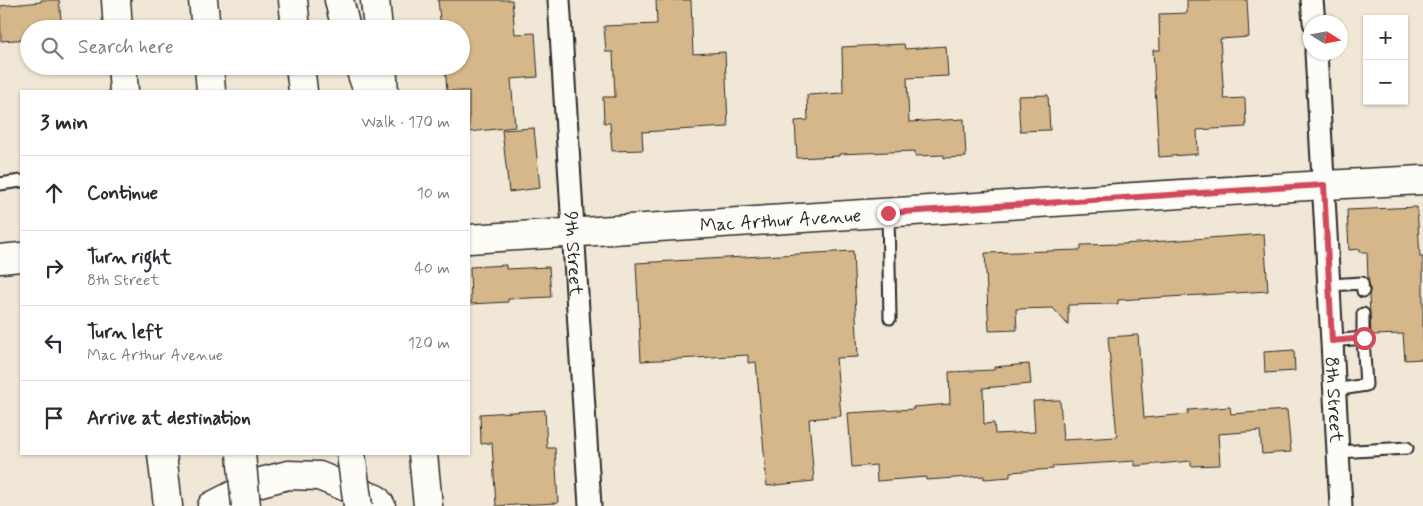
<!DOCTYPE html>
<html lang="en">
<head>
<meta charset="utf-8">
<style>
	:root { --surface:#fff; --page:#f2f2f3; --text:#2b2b33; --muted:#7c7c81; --line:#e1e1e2 }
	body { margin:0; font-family:Mynerve,sans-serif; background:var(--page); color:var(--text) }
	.controls { position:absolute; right:15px; top:15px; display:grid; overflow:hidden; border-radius:0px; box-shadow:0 1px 4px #0004 }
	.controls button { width:45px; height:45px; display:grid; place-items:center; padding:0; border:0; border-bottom:1px solid var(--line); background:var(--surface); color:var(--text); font:25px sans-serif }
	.compass { position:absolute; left:1303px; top:15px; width:45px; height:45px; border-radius:50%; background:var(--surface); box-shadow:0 1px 4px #0004; rotate:101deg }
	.stop { position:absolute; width:15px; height:15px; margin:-11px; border:4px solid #d1495b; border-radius:50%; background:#fff }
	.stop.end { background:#d1495b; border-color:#fff; box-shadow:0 1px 5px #0008 }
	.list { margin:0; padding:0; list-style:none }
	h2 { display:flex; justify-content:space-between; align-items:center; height:65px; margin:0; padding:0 20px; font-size:21px }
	h2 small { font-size:16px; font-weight:400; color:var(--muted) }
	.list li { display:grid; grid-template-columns:32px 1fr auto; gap:15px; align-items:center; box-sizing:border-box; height:75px; padding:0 20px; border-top:1px solid var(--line) }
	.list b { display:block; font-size:19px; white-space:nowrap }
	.list p { margin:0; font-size:16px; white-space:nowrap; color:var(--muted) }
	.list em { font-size:16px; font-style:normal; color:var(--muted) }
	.icon { flex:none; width:28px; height:28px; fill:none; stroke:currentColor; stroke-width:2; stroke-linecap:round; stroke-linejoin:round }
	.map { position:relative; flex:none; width:1423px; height:506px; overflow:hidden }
	.search { position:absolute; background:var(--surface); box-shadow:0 1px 4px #0004; left:20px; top:20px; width:450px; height:55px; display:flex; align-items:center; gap:12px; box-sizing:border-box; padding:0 18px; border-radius:28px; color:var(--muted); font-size:19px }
	.panel { position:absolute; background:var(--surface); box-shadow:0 1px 4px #0004; left:20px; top:90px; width:450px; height:365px; border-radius:0px }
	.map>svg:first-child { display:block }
</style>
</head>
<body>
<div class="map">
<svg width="1423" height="506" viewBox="0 0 1423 506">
	<rect width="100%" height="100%" fill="#f1e7d6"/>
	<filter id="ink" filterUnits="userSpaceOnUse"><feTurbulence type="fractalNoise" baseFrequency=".02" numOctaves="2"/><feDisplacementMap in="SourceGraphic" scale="10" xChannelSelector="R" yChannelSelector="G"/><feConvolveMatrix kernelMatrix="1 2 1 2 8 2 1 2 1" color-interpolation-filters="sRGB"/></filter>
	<g filter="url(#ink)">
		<path fill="#d5b789" stroke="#2b2b2b" d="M41 0H59L62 29H29V39L1 41 0 6 41 2Z
			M438 0H512L515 34 535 33 538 77 511 79 515 127 469 132V91H447L445 66H461V29H441Z
			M656 0H691L693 54 725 52 728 127 642 132 643 150 612 151 610 123H604L603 97H615L613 52H606L604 26 657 24Z
			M1187 0H1247L1249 37 1220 39 1224 99 1245 98 1246 127 1197 130 1198 154 1159 157 1153 50H1160L1159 14 1187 13Z
			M904 44 905 49 946 46 948 76 907 78 909 122 964 119 966 157 944 158V155L915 156V151L839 154V156L797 158 795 121 808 120 807 95 843 93 842 47Z
			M1048 95 1050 130 1020 131 1018 96Z
			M534 128 540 188 509 192 502 130Z
			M1417 207 1420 257H1423V359L1405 360 1403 334 1371 335 1369 295 1370 290 1368 278 1367 252H1360V249L1349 250 1347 210Z
			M1264 234 1268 291 1118 300V304L1068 305V325L1053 308 1016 309 1017 330 989 331 985 253 1081 250V245L1123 244Z
			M853 251 858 357 836 358 841 416 809 419 814 481 767 486 756 362 748 363V355L641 361 636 263Z
			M506 265V269L549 267 551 297 508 299V302L471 304 470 267Z
			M1138 335 1144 418 1188 414V410L1230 407 1231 414 1287 410 1291 452 1262 454 1260 431 1218 434 1220 465 1191 466V461L1135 466V461L1053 466V469L1010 472V477L984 479V476L926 480V477L877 481 876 465 852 467 848 413 914 409 913 407 950 404 949 372 994 370V367L1029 364 1031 384 983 388 984 424 994 423 995 434 1035 432 1033 401 1060 400 1063 440 1117 437 1108 337Z
			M1294 350 1295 371 1265 373 1264 352Z
			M545 410 547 448H555L558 503 496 506 492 443 481 444 480 414Z"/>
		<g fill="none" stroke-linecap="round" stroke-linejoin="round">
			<g stroke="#2b2b2b" stroke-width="15">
				<path id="lane" d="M0 184 21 181
					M888 213 890 318
					M1330 285 1362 283 1363 291
					M1332 341 1363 338V314
					M1335 390 1366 385 1363 338
					M1338 452 1407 448"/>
			</g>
			<g stroke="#2b2b2b" stroke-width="25">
				<g id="street">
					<path id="s1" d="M559 0 590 506"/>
					<path d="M1312 0 1314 22"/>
					<path id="s2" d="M1316 52 1341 506"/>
				</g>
			</g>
			<g stroke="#2b2b2b" stroke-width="31">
				<g id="secondary">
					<path d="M116 0 118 29"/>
					<path d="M375 0 378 29"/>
					<path d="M122 66 124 91"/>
					<path d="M382 66 384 91"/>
					<path id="s3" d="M469 239 1324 185 1423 180"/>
					<path d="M0 259 21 257"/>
					<path d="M162 454 168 506"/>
					<path d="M423 454 428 506"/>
					<path d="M212 506 257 483 288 475 319 476 376 499 381 506"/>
				</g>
			</g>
			<g stroke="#2b2b2b" stroke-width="31">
				<path id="highway" d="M203 0 206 29
					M293 0 296 29
					M339 0 346 29
					M209 66 211 91
					M300 66 303 91
					M359 66 368 91"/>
			</g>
			<use href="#lane" stroke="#fdfcf7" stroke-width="11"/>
			<use href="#street" stroke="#fdfcf7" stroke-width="21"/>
			<use href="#secondary" stroke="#fdfcf7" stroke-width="28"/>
			<use href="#highway" stroke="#fdfcf7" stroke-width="28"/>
			<g stroke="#2b2b2b" stroke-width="31" stroke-linecap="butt">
				<path id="highway-bridge" d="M241 454 246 506
					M351 454 358 506"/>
			</g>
			<use href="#highway-bridge" stroke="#fdfcf7" stroke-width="28"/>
		</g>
	</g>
	<g fill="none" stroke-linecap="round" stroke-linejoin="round" filter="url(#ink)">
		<path stroke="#d1495b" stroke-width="6" d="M888 213 1324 185 1332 341 1364 338"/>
	</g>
	<g text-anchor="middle" stroke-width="4" stroke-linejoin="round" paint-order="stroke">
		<g font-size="19" fill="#2b2b2b" stroke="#fdfcf7">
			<text dy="7" stroke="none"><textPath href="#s3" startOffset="312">Mac Arthur Avenue</textPath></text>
			<text dy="7" stroke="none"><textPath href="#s1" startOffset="254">9th Street</textPath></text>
			<text dy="7" stroke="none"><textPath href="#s2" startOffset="348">8th Street</textPath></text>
		</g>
	</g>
</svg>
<div class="controls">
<button>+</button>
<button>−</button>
</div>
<svg class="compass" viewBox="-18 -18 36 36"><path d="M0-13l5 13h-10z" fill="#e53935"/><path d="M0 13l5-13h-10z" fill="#7c7c81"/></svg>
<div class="stop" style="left:1364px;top:338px"></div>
<div class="stop end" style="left:888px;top:213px"></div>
<div class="search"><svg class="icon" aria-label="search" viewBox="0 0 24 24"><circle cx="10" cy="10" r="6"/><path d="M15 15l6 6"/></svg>Search here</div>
<section class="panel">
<h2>3 min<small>Walk · 170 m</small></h2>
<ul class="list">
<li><svg class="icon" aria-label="ahead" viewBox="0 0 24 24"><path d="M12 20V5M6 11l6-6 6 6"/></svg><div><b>Continue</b></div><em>10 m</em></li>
<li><svg class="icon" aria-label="right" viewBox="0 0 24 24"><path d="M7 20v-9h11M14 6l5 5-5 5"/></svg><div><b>Turn right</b><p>8th Street</p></div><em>40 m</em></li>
<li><svg class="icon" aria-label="left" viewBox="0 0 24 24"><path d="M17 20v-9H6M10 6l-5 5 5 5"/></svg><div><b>Turn left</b><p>Mac Arthur Avenue</p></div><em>120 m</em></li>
<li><svg class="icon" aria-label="arrive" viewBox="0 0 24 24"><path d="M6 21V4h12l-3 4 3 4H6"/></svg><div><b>Arrive at destination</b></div></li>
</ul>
</section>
</div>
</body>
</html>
